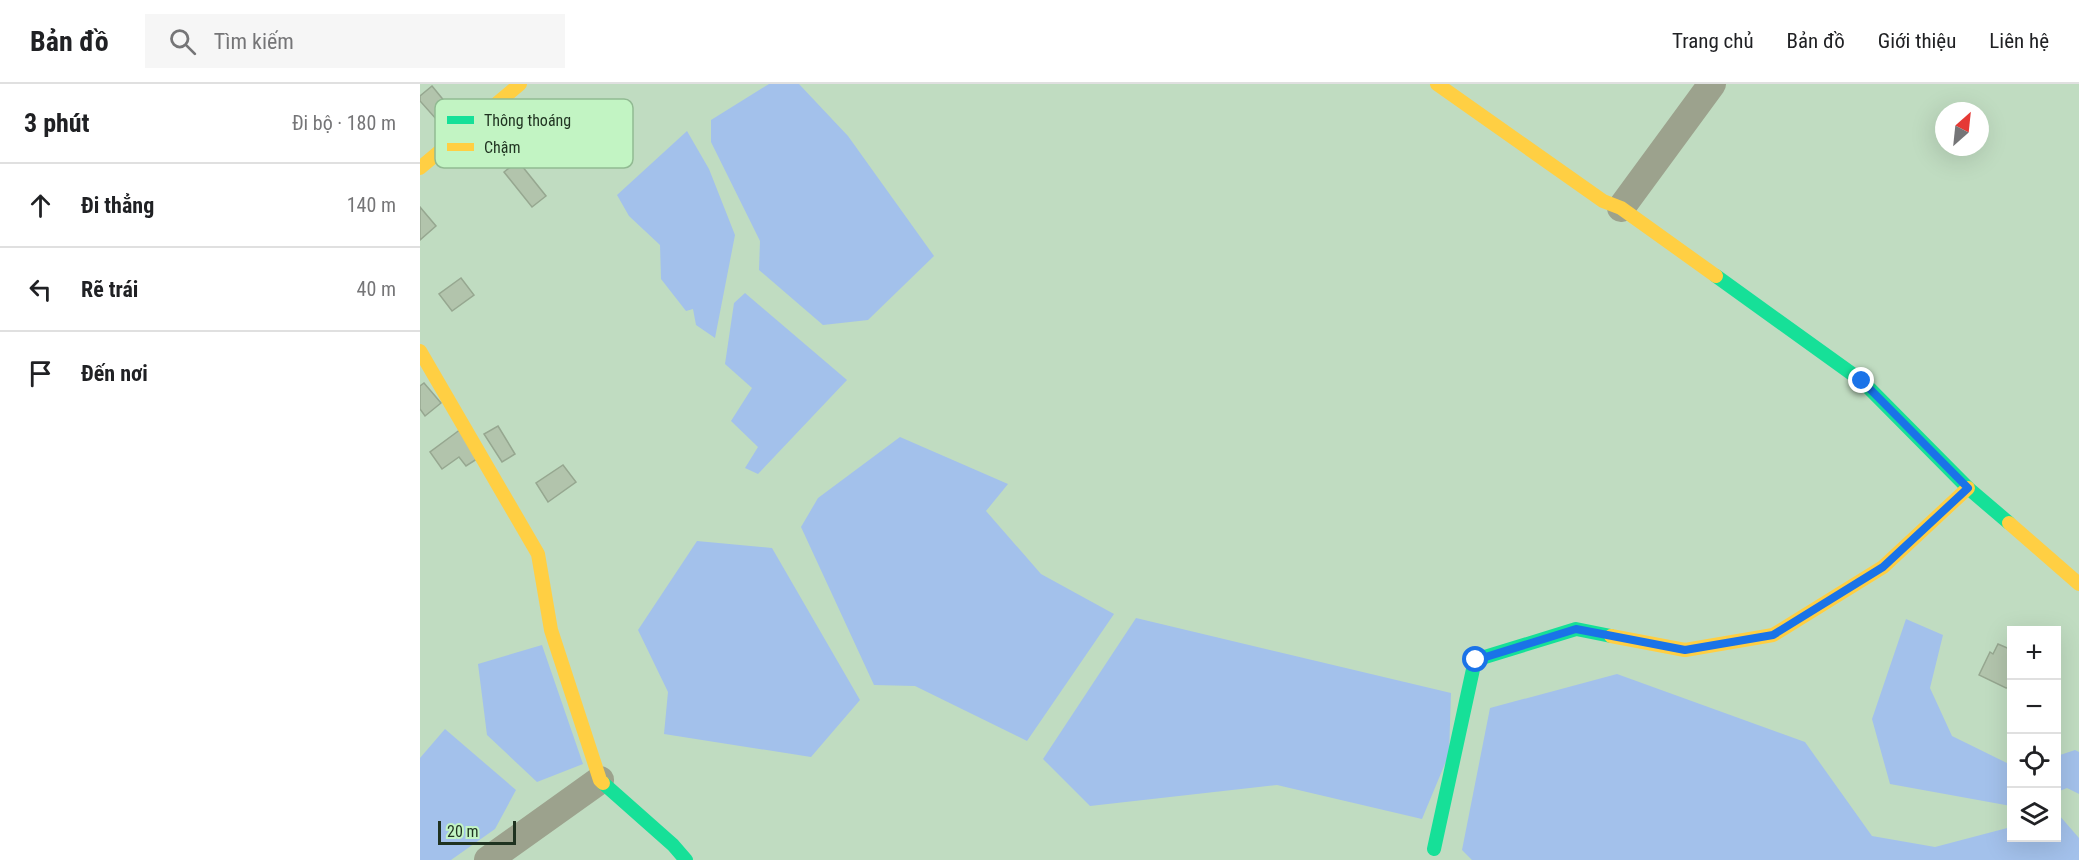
<!DOCTYPE html>
<html lang="vi">
<head>
<meta charset="utf-8">
<style>
	:root { --surface:#fff; --page:#f6f6f6; --text:#202124; --muted:#757577; --line:#e0e0e0 }
	body { margin:0; font-family:"Roboto Condensed",sans-serif; background:var(--page); color:var(--text) }
	.controls { position:absolute; right:18px; bottom:18px; display:grid; overflow:hidden; border-radius:0px; box-shadow:0 6px 24px #0002 }
	.controls button { width:54px; height:54px; display:grid; place-items:center; padding:0; border:0; border-bottom:2px solid var(--line); background:var(--surface); color:var(--text); font:30px sans-serif }
	.compass { position:absolute; left:1515px; top:18px; width:54px; height:54px; border-radius:50%; background:var(--surface); box-shadow:0 6px 24px #0002; rotate:27deg }
	.scale { position:absolute; left:18px; bottom:15px; width:78px; box-sizing:border-box; padding-left:6px; border:3px solid #1f3220; border-top:0; font-size:16px; line-height:21px; white-space:nowrap; color:#1f3220; -webkit-text-stroke:4px #c2f4c3; paint-order:stroke }
	.stop { position:absolute; width:18px; height:18px; margin:-14px; border:4px solid #1a73e8; border-radius:50%; background:#fff }
	.stop.end { background:#1a73e8; border-color:#fff; box-shadow:0 2px 6px #0008 }
	.list { margin:0; padding:0; list-style:none }
	h2 { display:flex; justify-content:space-between; align-items:center; height:78px; margin:0; padding:0 24px; font-size:26px }
	h2 small { font-size:20px; font-weight:400; color:var(--muted) }
	.list li { display:grid; grid-template-columns:39px 1fr auto; gap:18px; align-items:center; box-sizing:border-box; height:84px; padding:0 24px; border-top:2px solid var(--line) }
	.list b { display:block; font-size:22px; white-space:nowrap }
	.list em { font-size:20px; font-style:normal; color:var(--muted) }
	.icon { flex:none; width:33px; height:33px; fill:none; stroke:currentColor; stroke-width:2; stroke-linecap:round; stroke-linejoin:round }
	.map { position:relative; flex:none; width:1659px; height:776px; overflow:hidden }
	header { display:flex; align-items:center; gap:36px; box-sizing:border-box; height:84px; padding:0 30px; background:var(--surface); border-bottom:2px solid var(--line) }
	header strong { font-size:28px }
	nav { display:flex; gap:33px; margin-inline-start:auto; font-size:21px }
	.search { width:420px; height:54px; background:var(--page); display:flex; align-items:center; gap:15px; box-sizing:border-box; padding:0 21px; border-radius:0px; color:var(--muted); font-size:22px }
	main { display:flex }
	aside { flex:1; background:var(--surface) }
	.map>svg:first-child { display:block }
</style>
</head>
<body>
<header>
<strong>Bản đồ</strong>
<div class="search"><svg class="icon" aria-label="search" viewBox="0 0 24 24"><circle cx="10" cy="10" r="6"/><path d="M15 15l6 6"/></svg>Tìm kiếm</div>
<nav><a>Trang chủ</a><a>Bản đồ</a><a>Giới thiệu</a><a>Liên hệ</a></nav>
</header>
<main>
<aside>
<h2>3 phút<small>Đi bộ · 180 m</small></h2>
<ul class="list">
<li><svg class="icon" aria-label="ahead" viewBox="0 0 24 24"><path d="M12 20V5M6 11l6-6 6 6"/></svg><div><b>Đi thẳng</b></div><em>140 m</em></li>
<li><svg class="icon" aria-label="left" viewBox="0 0 24 24"><path d="M17 20v-9H6M10 6l-5 5 5 5"/></svg><div><b>Rẽ trái</b></div><em>40 m</em></li>
<li><svg class="icon" aria-label="arrive" viewBox="0 0 24 24"><path d="M6 21V4h12l-3 4 3 4H6"/></svg><div><b>Đến nơi</b></div></li>
</ul>
</aside>
<div class="map">
<svg width="1659" height="776" viewBox="0 0 1659 776">
	<rect width="100%" height="100%" fill="#c0dcc1"/>
	<path fill="#a3c1eb" d="M349 0H379L428 52 514 172 448 236 403 241 339 186 340 157 291 58V36Z
		M267 47 289 85 315 151 295 254 276 241 273 225 266 227 241 195 240 161 209 132 197 111Z
		M325 209 427 296 338 390 325 384 338 363 311 337 332 304 305 280 314 219Z
		M480 353 588 400 566 427 621 490 694 530 607 657 495 602 454 601 381 443 398 414Z
		M277 457 352 464 440 616 391 673 244 650 248 608 218 546Z
		M716 534 1031 609 1029 670 1002 735 857 701 670 722 623 675Z
		M1486 535 1523 551 1510 604 1532 652 1591 681V722L1470 700 1452 635Z
		M122 561 163 680 117 698 67 651 58 580Z
		M1197 590 1385 658 1452 752 1515 763 1591 743 1592 754H1636L1637 732 1639 731 1659 754V776H1052L1042 766 1070 624Z
		M25 645 96 706 75 745 31 776H0V674Z
		M1655 666 1659 668V710L1647 704 1637 708V672Z"/>
	<path fill="#b2c4ac" stroke="#96a790" stroke-width="1.5" d="M12 2 30 24 17 36 0 17V12Z
		M98 77 126 112 112 123 84 88Z
		M0 123 16 142 0 156Z
		M41 194 54 211 32 227 19 210Z
		M4 299 21 319 5 332 0 325V302Z
		M78 342 95 370 82 378 64 350Z
		M41 345 60 373 46 382 39 373 22 385 10 368Z
		M143 381 156 398 128 418 116 399Z
		M1578 560 1592 566V603L1586 604 1559 591 1570 568 1573 570Z"/>
	<g fill="none" stroke-linecap="round" stroke-linejoin="round">
		<path stroke="#9ca28d" stroke-width="28" d="M1201 124 1292 0
			M68 776 180 696"/>
		<path stroke="#16e098" stroke-width="14" d="M1296 192 1442 297 1548 404 1589 439
			M183 699 253 761 266 776
			M1014 765 1055 576 1156 545 1191 552"/>
		<path stroke="#ffcf43" stroke-width="14" d="M1017 0 1183 117 1201 124 1296 192
			M0 84 100 0
			M0 267 118 470 131 546 180 696 183 699
			M1589 439 1659 500
			M1191 552 1265 566 1353 551 1463 483 1548 404"/>
	</g>
	<g fill="none" stroke-linecap="round" stroke-linejoin="round">
		<path stroke="#1a73e8" stroke-width="8" d="M1056 576 1156 545 1265 566 1353 551 1463 483 1548 404 1442 297"/>
	</g>
	<rect x="15" y="15" width="198" height="69" rx="9" fill="#c2f4c3" stroke="#91ba92" stroke-width="1.5"/>
	<rect x="27" y="32" width="27" height="8" fill="#16e098"/>
	<rect x="27" y="59" width="27" height="8" fill="#ffcf43"/>
	<g font-size="16" fill="#1f3220">
		<text x="64" y="42">Thông thoáng</text>
		<text x="64" y="69">Chậm</text>
	</g>
</svg>
<div class="controls">
<button>+</button>
<button>−</button>
<button><svg class="icon" aria-label="locate" viewBox="0 0 24 24"><circle cx="12" cy="12" r="6"/><path d="M12 2v4M12 18v4M2 12h4M18 12h4"/></svg></button>
<button><svg class="icon" aria-label="layers" viewBox="0 0 24 24"><path d="M12 4l9 5-9 5-9-5zM3 14l9 5 9-5"/></svg></button>
</div>
<svg class="compass" viewBox="-18 -18 36 36"><path d="M0-13l5 13h-10z" fill="#e53935"/><path d="M0 13l5-13h-10z" fill="#757577"/></svg>
<div class="scale">20 m</div>
<div class="stop" style="left:1056px;top:576px"></div>
<div class="stop end" style="left:1442px;top:297px"></div>
</div>
</main>
</body>
</html>
